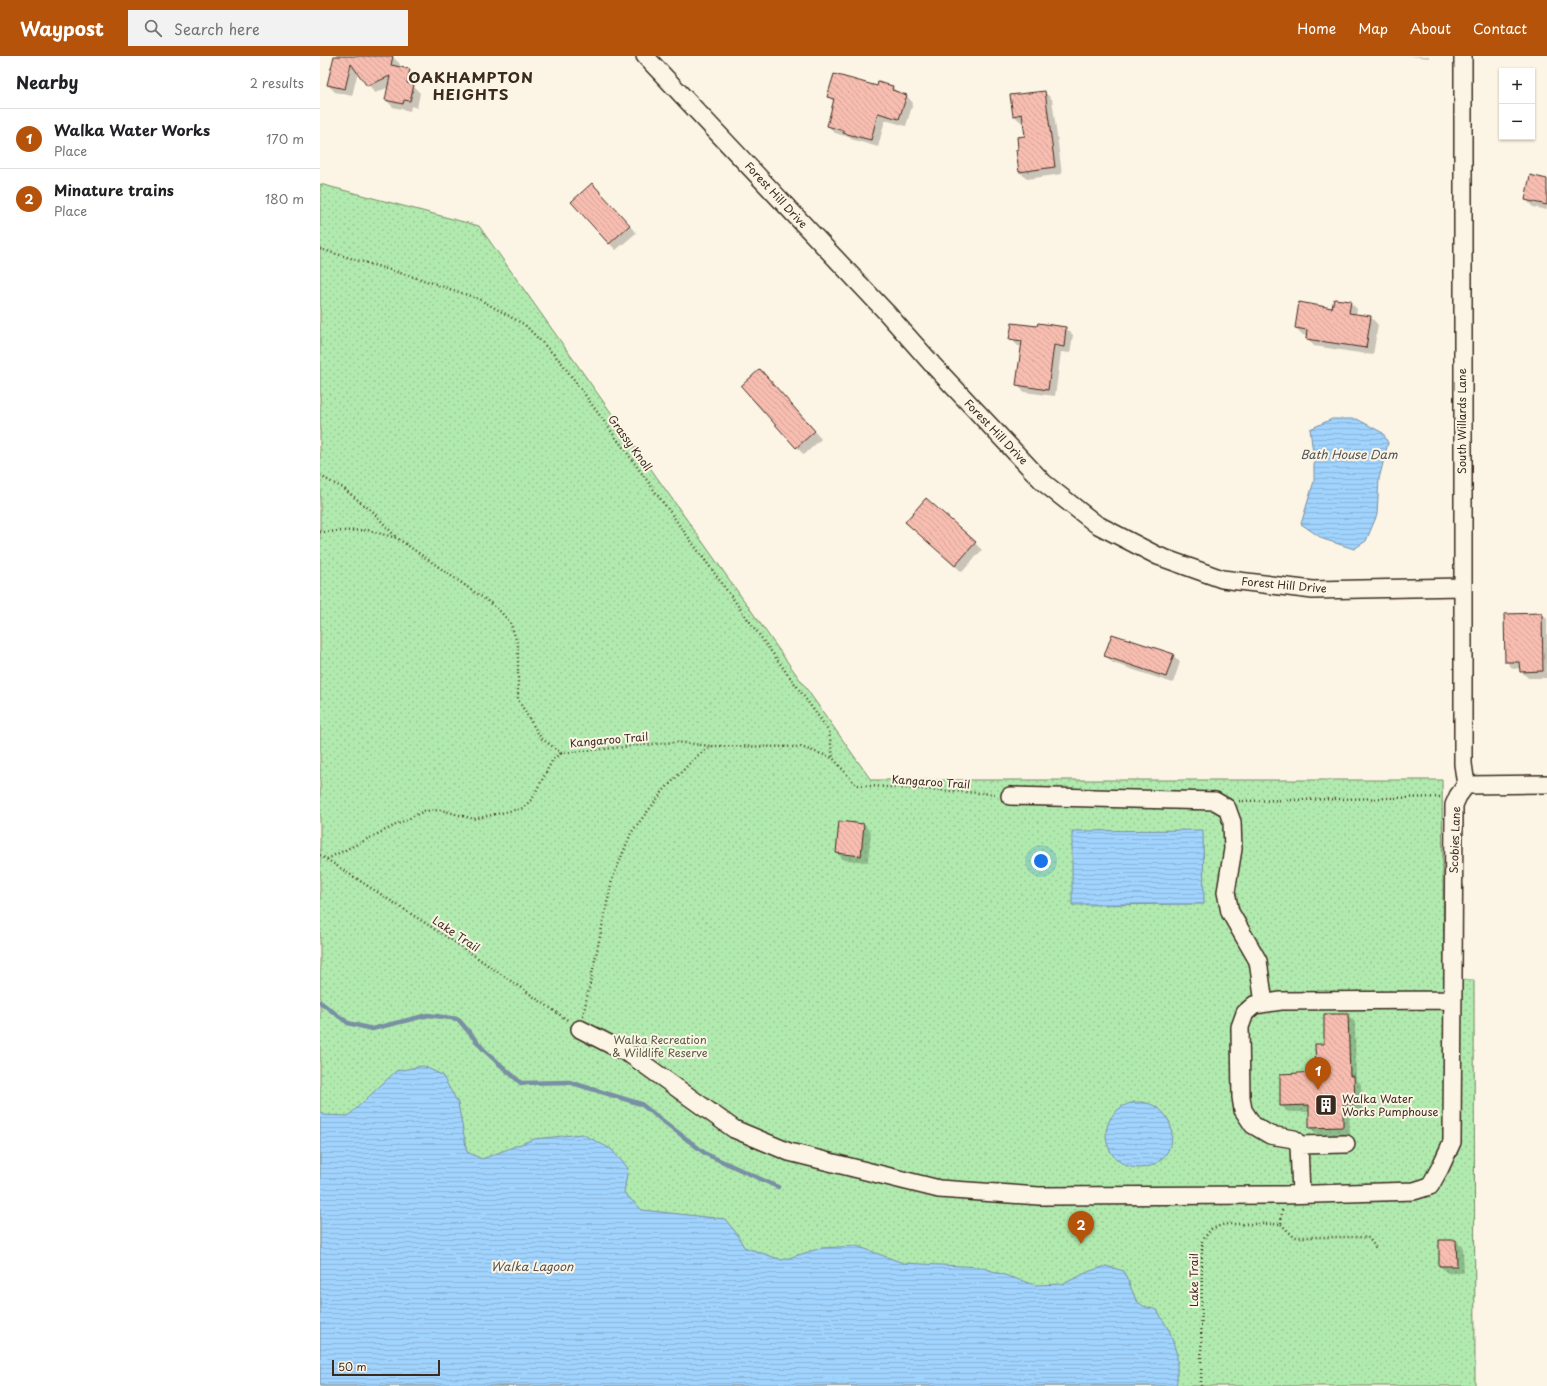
<!DOCTYPE html>
<html lang="en">
<head>
<meta charset="utf-8">
<style>
	:root { --surface:#fff; --page:#f2f2f2; --text:#202124; --muted:#757577; --line:#e0e0e0; --accent:#b45309 }
	body { margin:0; font-family:"Playpen Sans",sans-serif; background:var(--page); color:var(--text) }
	.controls { position:absolute; right:12px; top:12px; display:grid; overflow:hidden; border-radius:0px; box-shadow:0 1px 3px #0004 }
	.controls button { width:36px; height:36px; display:grid; place-items:center; padding:0; border:0; border-bottom:1px solid var(--line); background:var(--surface); color:var(--text); font:20px sans-serif }
	.scale { position:absolute; left:12px; bottom:10px; width:108px; box-sizing:border-box; padding-left:4px; border:2px solid #3b2a1e; border-top:0; font-size:11px; line-height:14px; white-space:nowrap; color:#3b2a1e; -webkit-text-stroke:3px #fcf5e5; paint-order:stroke }
	.you { position:absolute; left:721px; top:805px; width:14px; height:14px; margin:-10px; border:3px solid #fff; border-radius:50%; background:#1a73e8; box-shadow:0 0 0 6px #1a73e833 }
	.badge { display:grid; place-items:center; width:26px; height:26px; border-radius:50%; background:var(--accent); color:#fff; font-size:13px; font-weight:700 }
	.pin { position:absolute; translate:-50% -33px; filter:drop-shadow(0 1px 2px #0008) }
	.pin::after { content:''; position:absolute; top:21px; width:14px; height:12px; background:inherit; clip-path:polygon(0 0,100% 0,50% 100%) }
	.list { margin:0; padding:0; list-style:none }
	h2 { display:flex; justify-content:space-between; align-items:center; height:52px; margin:0; padding:0 16px; font-size:17px }
	h2 small { font-size:13px; font-weight:400; color:var(--muted) }
	.list li { display:grid; grid-template-columns:26px 1fr auto; gap:12px; align-items:center; box-sizing:border-box; height:60px; padding:0 16px; border-top:1px solid var(--line) }
	.list b { display:block; font-size:15px; white-space:nowrap }
	.list p { margin:0; font-size:13px; white-space:nowrap; color:var(--muted) }
	.list em { font-size:13px; font-style:normal; color:var(--muted) }
	.icon { flex:none; width:22px; height:22px; fill:none; stroke:currentColor; stroke-width:2; stroke-linecap:round; stroke-linejoin:round }
	.map { position:relative; flex:none; width:1227px; height:1330px; overflow:hidden }
	header { display:flex; align-items:center; gap:24px; box-sizing:border-box; height:56px; padding:0 20px; background:var(--accent); color:#fff }
	header strong { font-size:19px }
	nav { display:flex; gap:22px; margin-inline-start:auto; font-size:14px }
	.search { width:280px; height:36px; background:var(--page); display:flex; align-items:center; gap:10px; box-sizing:border-box; padding:0 14px; border-radius:0px; color:var(--muted); font-size:15px }
	main { display:flex }
	aside { flex:1; background:var(--surface) }
	.map>svg:first-child { display:block }
</style>
</head>
<body>
<header>
<strong>Waypost</strong>
<div class="search"><svg class="icon" aria-label="search" viewBox="0 0 24 24"><circle cx="10" cy="10" r="6"/><path d="M15 15l6 6"/></svg>Search here</div>
<nav><a>Home</a><a>Map</a><a>About</a><a>Contact</a></nav>
</header>
<main>
<aside>
<h2>Nearby<small>2 results</small></h2>
<ul class="list">
<li><span class="badge">1</span><div><b>Walka Water Works</b><p>Place</p></div><em>170 m</em></li>
<li><span class="badge">2</span><div><b>Minature trains</b><p>Place</p></div><em>180 m</em></li>
</ul>
</aside>
<div class="map">
<svg width="1227" height="1330" viewBox="0 0 1227 1330">
	<defs>
		<pattern id="park-dots" width="8" height="8" patternUnits="userSpaceOnUse"><rect width="8" height="8" fill="#b1eaae"/><path d="M2 2h.1M6 6h.1" fill="none" stroke="#99c995" stroke-width="1.8" stroke-linecap="round"/></pattern>
		<pattern id="water-rules" width="6" height="5" patternUnits="userSpaceOnUse"><rect width="6" height="5" fill="#a0d3fd"/><path d="M0 2.5h6" fill="none" stroke="#8bb5d8"/></pattern>
		<pattern id="building-back-hatch" width="6" height="6" patternUnits="userSpaceOnUse"><rect width="6" height="6" fill="#f7bdb0"/><path d="M-1 5l2 2M0 0l6 6M5-1l2 2" fill="none" stroke="#d5a397"/></pattern>
	</defs>
	<rect width="100%" height="100%" fill="#fcf5e5"/>
	<filter id="ink" filterUnits="userSpaceOnUse"><feTurbulence type="fractalNoise" baseFrequency=".025" numOctaves="2"/><feDisplacementMap in="SourceGraphic" scale="8" xChannelSelector="R" yChannelSelector="G"/><feConvolveMatrix kernelMatrix="1 2 1 2 8 2 1 2 1" color-interpolation-filters="sRGB"/></filter>
	<g filter="url(#ink)">
		<path fill="url(#park-dots)" stroke="#768a66" d="M0 128 159 170 551 724H1122L1124 924H1154L1155 1330H0Z"/>
		<path fill="url(#water-rules)" stroke="#788fa4" d="M1012 363H1037L1063 377 1068 387 1059 423 1057 459 1046 485 1034 493 1003 483 981 468 994 425V405L990 373Z
			M883 774 884 848 752 849V775Z
			M103 1010 122 1019 138 1047 147 1096 162 1103 214 1083 262 1078 291 1093 308 1112 304 1137 322 1154 405 1163 417 1178 424 1191 462 1204 501 1192 537 1190 583 1207 660 1211 715 1229 743 1228 770 1215 786 1210 804 1215 816 1244 823 1250 837 1254 850 1276 857 1299V1326L856 1330H0V1056L4 1059 28 1060 76 1015Z
			M786 1079a33 33 0 1 1 66 0a33 33 0 1 1-66 0Z"/>
		<path fill="#0003" d="M15 0H67L73 1 80 8 79 12 89 14 96 22 94 31 100 37 97 52 91 50 90 55 73 51 66 44 69 31 55 37 38 15 32 40 15 36 8 29Z
			M1090 0H1109V2Z
			M572 31 579 37 586 39 593 47 586 70 565 64 558 91 531 83 529 81 515 77 508 70 514 46 508 40 557 32Z
			M724 36 732 43 742 118 707 123 700 116 706 81 704 66H701L693 59Z
			M1227 124V154L1213 151 1206 144Z
			M279 135 316 177 296 194 289 187Z
			M1030 246 1037 253 1036 259 1051 261 1058 269 1053 299 994 290 987 282V280L983 279 976 272 1013 253Z
			M718 268 746 272 753 279 750 297 741 296 735 340 704 336 697 329 702 290H698L691 283 718 272Z
			M447 322 501 383 484 399 422 330Z
			M594 473 655 487 662 494 642 516Z
			M1222 558 1227 563V622H1208L1201 615V612L1193 613 1186 605Z
			M853 599 860 606 853 627 793 607 786 600Z
			M520 766 544 769 551 776 548 806 524 804 517 797Z
			M1028 959 1035 966 1036 1023 1041 1028 1042 1055H1029L1030 1078H997L990 1072V1056H968L961 1049 997 1017 1005 989Z
			M1136 1185 1143 1192 1144 1217H1127L1120 1210Z"/>
		<g fill="none" stroke-linecap="round" stroke-linejoin="round">
			<path stroke="#788fa4" stroke-width="4.5" d="M0 946 28 967 52 973 108 959 138 963 164 994 201 1027 249 1026 321 1048 386 1098 458 1131"/>
		</g>
		<path fill="url(#building-back-hatch)" stroke="#3b2a1e" d="M14 0H73L71 9 90 13 87 27 94 29 90 45 84 44 83 48 65 44 70 20 47 30 31 8 25 33 7 29Z
			M514 18 557 30 558 26 573 30 572 34 587 39 579 63 558 57 551 84 523 77 524 75 507 70 514 43 507 41Z
			M725 35 735 111 699 116 696 94 698 93 697 81 705 80 702 58 693 60 690 39Z
			M1210 119 1227 123V149L1205 144Z
			M272 127 310 169 289 188 251 146Z
			M1014 243 1031 245 1029 257 1051 260 1046 292 986 283 987 274 975 272 979 246 1012 252Z
			M692 267 717 270 718 267 746 271 744 291 734 289 728 334 696 329 702 285 689 283Z
			M440 313 495 375 476 392 421 330Z
			M606 442 656 486 635 510 585 466Z
			M1222 557 1223 615 1200 616 1199 606H1185L1184 558Z
			M792 578 854 598 846 621 784 600Z
			M519 765 544 768 541 800 516 797Z
			M1004 958H1028L1030 1020H1034L1035 1048H1023V1071L989 1072V1049L960 1050V1018L996 1016 995 988H1004Z
			M1119 1184H1136L1137 1210H1119Z"/>
		<g fill="none" stroke-linecap="round" stroke-linejoin="round">
			<g stroke="#3b2a1e" stroke-width="20">
				<path id="minor" d="M325 0 566 256 612 308 724 427 776 468 838 500 902 523 993 534 1142 531
					M1143 0V708L1146 729
					M1146 729 1227 728
					M690 740 895 745 907 752 912 766 913 793 906 836 910 856 938 905 944 947
					M260 973 311 999 414 1073 469 1096 619 1133 719 1140 963 1139 1094 1135 1110 1130 1120 1112 1132 1086 1134 749 1138 740 1146 729
					M979 1089 1026 1088
					M981 1138 979 1089 974 1083 950 1079 933 1069 923 1054 921 1041 920 971 925 957 934 949 961 945 1132 944"/>
			</g>
			<path stroke="#3b2a1e" stroke-width="2.5" stroke-dasharray="1 3" stroke-linecap="butt" d="M0 193 107 225 159 243 205 269 241 306 509 675 513 702
				M0 420 23 432 53 456 77 482
				M0 476 47 474 77 482 176 551 190 566 198 589V644L221 682 241 697 355 686 391 690 481 691 513 702 536 729 676 738
				M919 745 1122 741
				M0 799 133 885 249 965
				M7 803 104 755 121 754 154 763 203 752 212 743 233 703 241 697
				M263 960 292 824 311 777 344 734 376 701 391 690
				M961 1168 974 1181H1039L1049 1182 1057 1194
				M881 1330 882 1185 891 1173 905 1168H961L962 1153"/>
			<use href="#minor" stroke="#fcf5e5" stroke-width="17"/>
		</g>
	</g>
	<defs>
		<g id="building-square" transform="scale(1.15)"><rect x="-9" y="-9" width="18" height="18" rx="4" fill="#3b2a1e" stroke="#fcf5e5"/><path d="M-4-6H4V6H1V3H-1V6H-4ZM-2.5-4.3h1.7v1.8h-1.7ZM.8-4.3h1.7v1.8H.8ZM-2.5-1h1.7V.8h-1.7ZM.8-1h1.7V.8H.8Z" fill="#fff"/></g>
	</defs>
	<g fill-rule="evenodd">
		<use href="#building-square" x="1006" y="1049"/>
	</g>
	<g text-anchor="middle" stroke-width="4" stroke-linejoin="round" paint-order="stroke">
		<g font-size="11" fill="#3b2a1e" stroke="#fcf5e5">
			<text transform="translate(456 139) rotate(47)" y="4">Forest Hill Drive</text>
			<text transform="translate(1142 365) rotate(-90)" y="4">South Willards Lane</text>
			<text transform="translate(676 376) rotate(46)" y="4">Forest Hill Drive</text>
			<text transform="translate(310 387) rotate(54)" y="4">Grassy Knoll</text>
			<text transform="translate(964 529) rotate(5)" y="4">Forest Hill Drive</text>
			<text transform="translate(289 684) rotate(-5)" y="4">Kangaroo Trail</text>
			<text transform="translate(611 726) rotate(4)" y="4">Kangaroo Trail</text>
			<text transform="translate(1135 784) rotate(-88)" y="4">Scobies Lane</text>
			<text transform="translate(136 878) rotate(34)" y="4">Lake Trail</text>
			<text transform="translate(874 1224) rotate(-90)" y="4">Lake Trail</text>
		</g>
		<g font-size="11" fill="#585a42" stroke="#fcf5e5">
			<text x="340" y="988">Walka Recreation<tspan x="340" dy="13">&amp; Wildlife Reserve</tspan></text>
		</g>
		<g font-size="11" fill="#3b2a1e" stroke="#fcf5e5" text-anchor="start">
			<text x="1022" y="1047">Walka Water<tspan x="1022" dy="13">Works Pumphouse</tspan></text>
		</g>
		<g font-size="12" font-style="italic" fill="#545456" stroke="#fcf5e5">
			<text x="1029" y="403">Bath House Dam</text>
			<text x="212" y="1215">Walka Lagoon</text>
		</g>
		<g font-size="15" font-weight="bold" letter-spacing="1" fill="#3b2a1e" stroke="#fcf5e5">
			<text x="151" y="27">OAKHAMPTON<tspan x="151" dy="17">HEIGHTS</tspan></text>
		</g>
	</g>
</svg>
<div class="controls">
<button>+</button>
<button>−</button>
</div>
<div class="scale">50 m</div>
<div class="you"></div>
<div class="pin badge" style="left:998px;top:1034px">1</div>
<div class="pin badge" style="left:761px;top:1188px">2</div>
</div>
</main>
</body>
</html>
